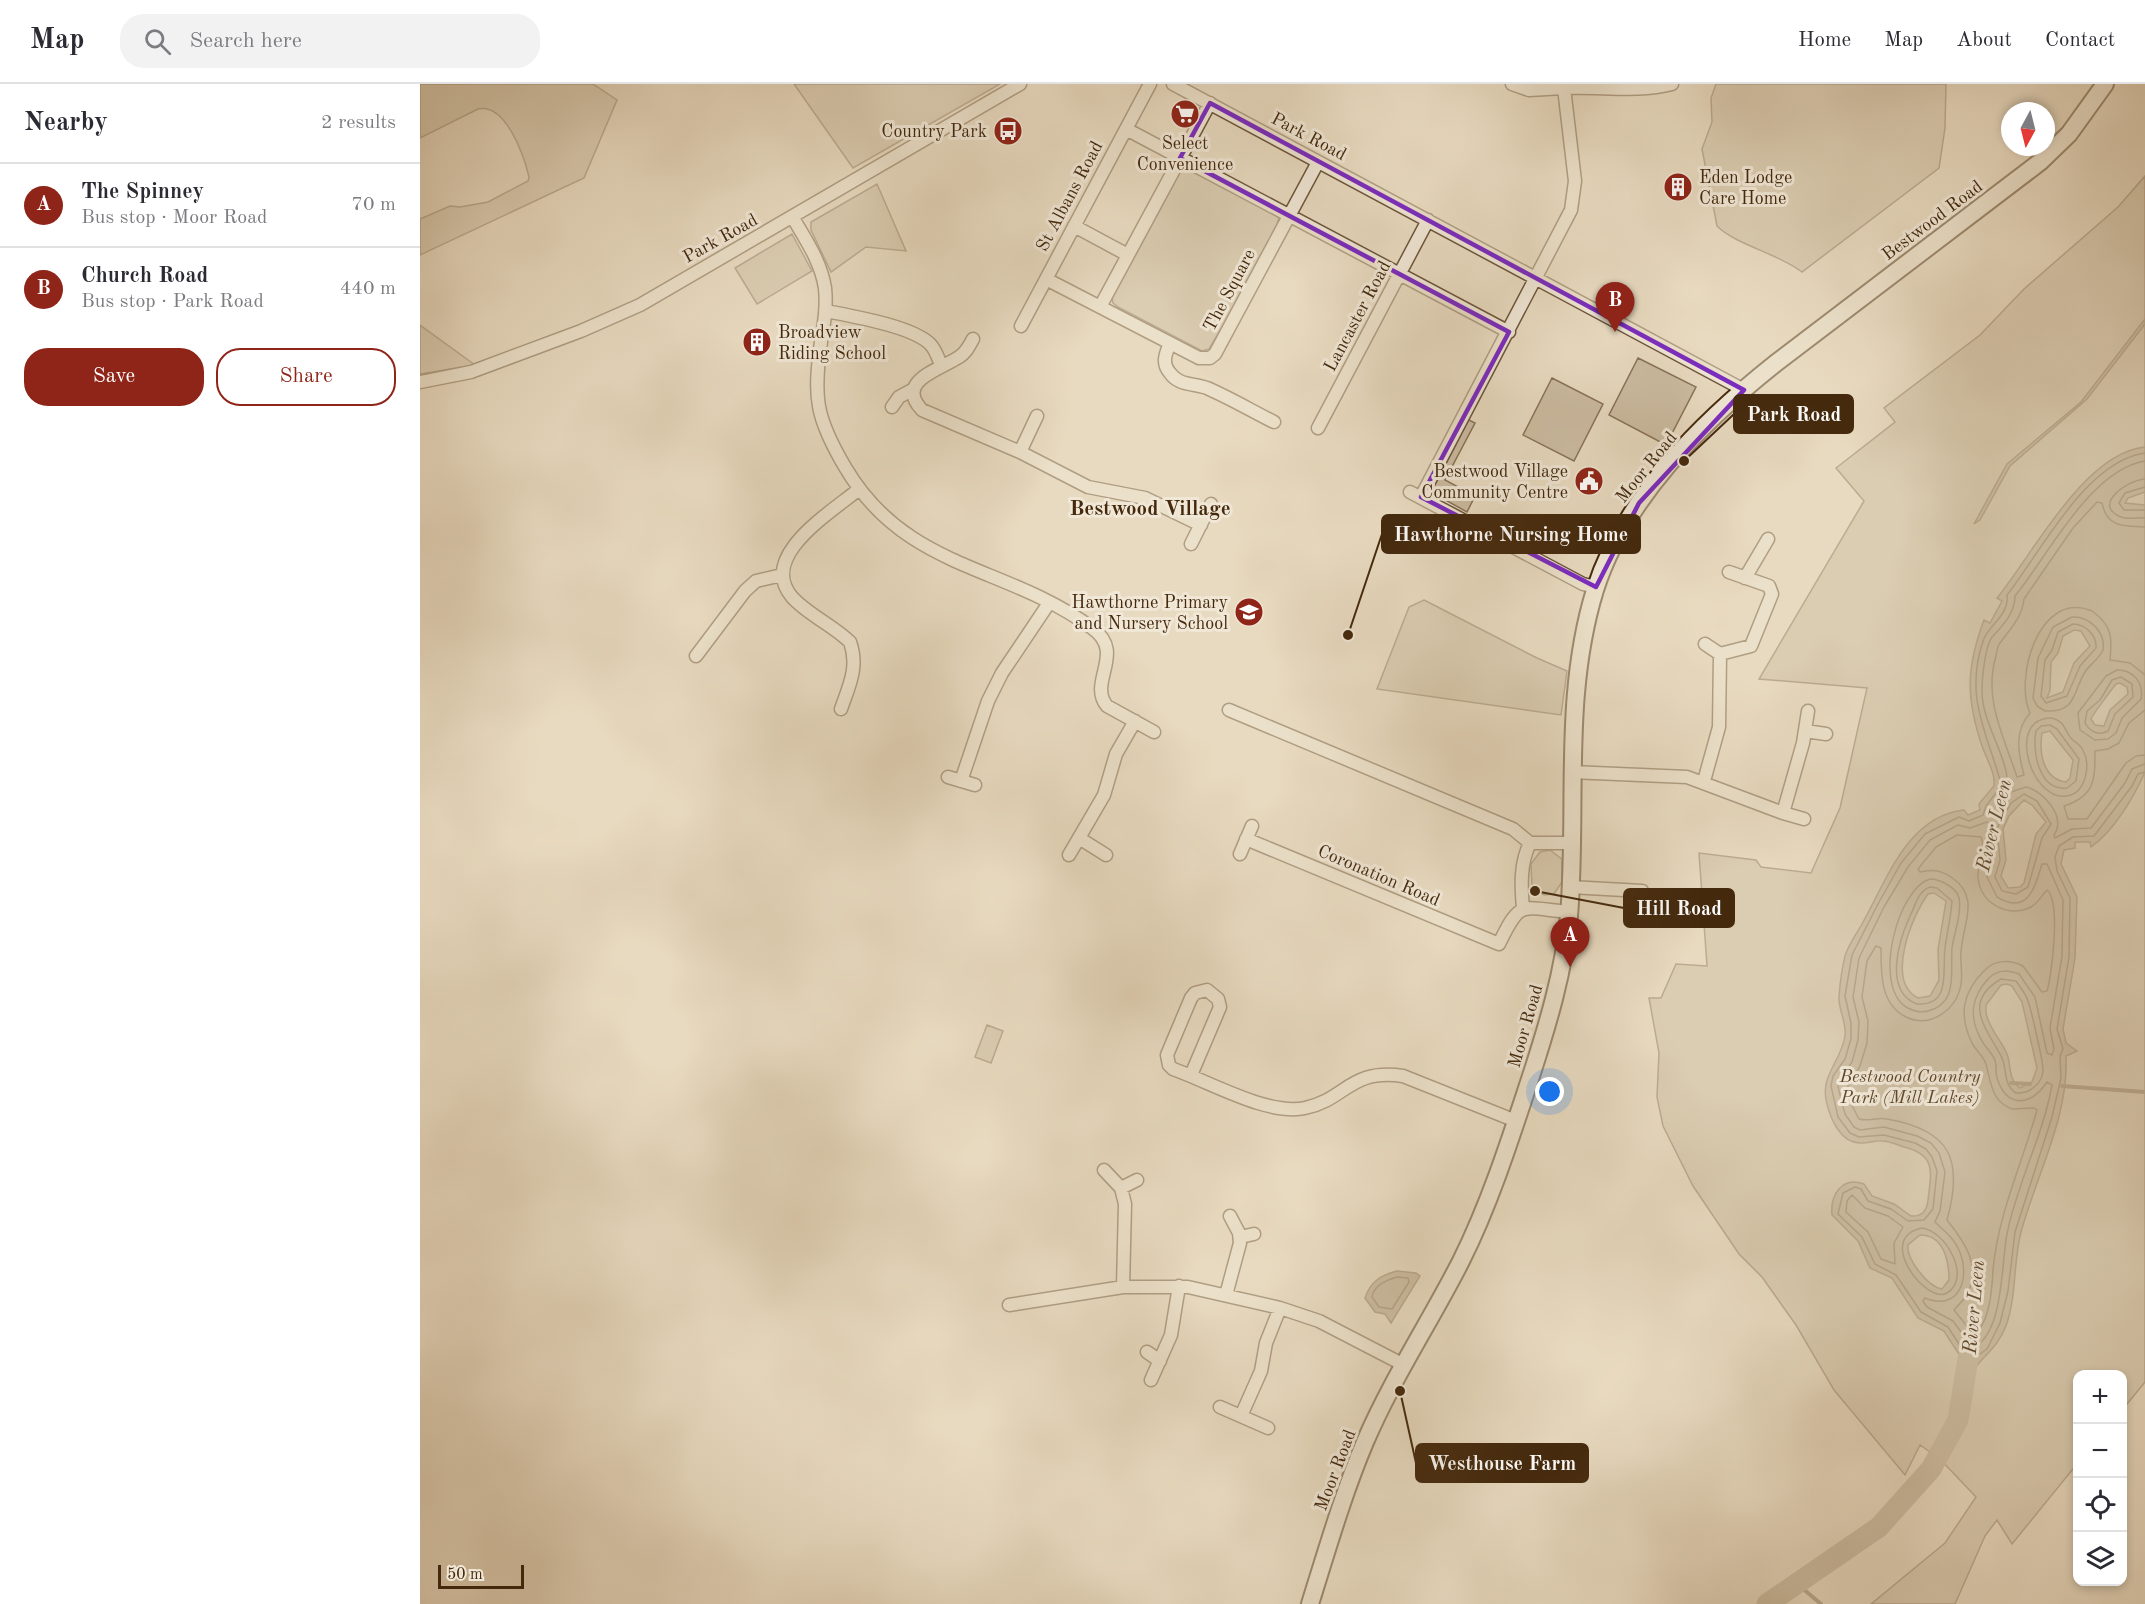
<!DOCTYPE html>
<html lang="en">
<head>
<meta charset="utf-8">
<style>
	:root { --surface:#fff; --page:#f2f2f3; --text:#2b2b33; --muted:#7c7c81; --line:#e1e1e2; --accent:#8f2418 }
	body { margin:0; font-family:"Old Standard TT",serif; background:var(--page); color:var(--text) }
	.controls { position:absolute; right:18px; bottom:18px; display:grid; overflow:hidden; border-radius:12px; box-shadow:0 3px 9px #0003 }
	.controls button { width:54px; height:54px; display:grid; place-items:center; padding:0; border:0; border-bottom:2px solid var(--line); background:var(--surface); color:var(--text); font:30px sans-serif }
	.compass { position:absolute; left:1581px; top:18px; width:54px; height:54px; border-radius:50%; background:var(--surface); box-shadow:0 3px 9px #0003; rotate:187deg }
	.scale { position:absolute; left:18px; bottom:15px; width:86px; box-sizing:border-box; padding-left:6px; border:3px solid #44290d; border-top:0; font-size:16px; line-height:21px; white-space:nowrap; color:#44290d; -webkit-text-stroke:4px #f0e7d6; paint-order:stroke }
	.you { position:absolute; left:1130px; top:1008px; width:21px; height:21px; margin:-15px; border:4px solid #fff; border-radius:50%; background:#1a73e8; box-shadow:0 0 0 9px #1a73e833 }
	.badge { display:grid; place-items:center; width:39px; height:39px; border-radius:50%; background:var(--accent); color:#fff; font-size:20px; font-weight:700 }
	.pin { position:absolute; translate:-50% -50px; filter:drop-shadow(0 2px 3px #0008) }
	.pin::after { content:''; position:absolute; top:32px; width:21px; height:18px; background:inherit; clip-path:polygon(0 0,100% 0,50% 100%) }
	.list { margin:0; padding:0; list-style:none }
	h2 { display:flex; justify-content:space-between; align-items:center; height:78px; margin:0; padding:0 24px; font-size:26px }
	h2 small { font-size:20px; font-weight:400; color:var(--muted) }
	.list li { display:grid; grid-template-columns:39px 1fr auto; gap:18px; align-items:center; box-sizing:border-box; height:84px; padding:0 24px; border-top:2px solid var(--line) }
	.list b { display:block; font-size:22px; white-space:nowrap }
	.list p { margin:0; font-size:20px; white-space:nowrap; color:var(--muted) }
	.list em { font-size:20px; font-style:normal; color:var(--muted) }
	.actions { display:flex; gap:12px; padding:18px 24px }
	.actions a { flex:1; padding:14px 0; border:2px solid var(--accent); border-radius:24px; text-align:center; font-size:21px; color:var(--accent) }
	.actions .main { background:var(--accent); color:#fff }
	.icon { flex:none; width:33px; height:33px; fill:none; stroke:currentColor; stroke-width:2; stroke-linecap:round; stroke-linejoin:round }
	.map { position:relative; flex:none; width:1725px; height:1520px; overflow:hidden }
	header { display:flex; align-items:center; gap:36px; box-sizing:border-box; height:84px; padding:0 30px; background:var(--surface); border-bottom:2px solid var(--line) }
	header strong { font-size:28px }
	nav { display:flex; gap:33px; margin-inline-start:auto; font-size:21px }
	.search { width:420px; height:54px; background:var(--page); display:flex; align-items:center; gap:15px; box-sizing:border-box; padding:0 21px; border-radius:24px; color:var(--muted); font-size:22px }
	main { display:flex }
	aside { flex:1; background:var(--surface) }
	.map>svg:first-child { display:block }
</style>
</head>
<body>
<header>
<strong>Map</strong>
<div class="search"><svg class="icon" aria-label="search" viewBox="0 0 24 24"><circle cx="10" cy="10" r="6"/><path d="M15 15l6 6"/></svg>Search here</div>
<nav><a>Home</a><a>Map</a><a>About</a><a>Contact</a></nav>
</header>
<main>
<aside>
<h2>Nearby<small>2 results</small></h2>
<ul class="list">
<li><span class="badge">A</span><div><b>The Spinney</b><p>Bus stop · Moor Road</p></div><em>70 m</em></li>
<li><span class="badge">B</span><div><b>Church Road</b><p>Bus stop · Park Road</p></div><em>440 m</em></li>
</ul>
<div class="actions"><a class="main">Save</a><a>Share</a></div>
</aside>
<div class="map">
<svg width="1725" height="1520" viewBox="0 0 1725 1520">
	<rect width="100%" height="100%" fill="#e8dac0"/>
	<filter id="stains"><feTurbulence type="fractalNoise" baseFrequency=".00333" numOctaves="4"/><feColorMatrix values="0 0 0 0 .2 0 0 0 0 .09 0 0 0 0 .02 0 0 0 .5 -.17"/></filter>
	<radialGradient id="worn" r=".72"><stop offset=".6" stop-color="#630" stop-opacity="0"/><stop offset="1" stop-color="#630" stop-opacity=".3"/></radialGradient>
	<path fill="#ccbca2" stroke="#887258" stroke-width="1.5" d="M0 0H173L197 16 164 94 0 171V135L30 122 40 123 68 118 108 97 109 93C104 72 86 19 58 25L0 54Z
		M374 0H580L433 84Z
		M1296 0H1526L1525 44 1519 84 1382 188C1357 169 1316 161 1297 142L1282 65 1292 38 1291 14Z
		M766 81 859 131C859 152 803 241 789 265L782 267 698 223 693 219 692 212 760 83Z
		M1725 92V1298L1703 1325 1702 1290H1658L1657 1380 1592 1460 1577 1436 1565 1452 1535 1520H1451L1525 1459 1556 1413 1520 1375 1500 1361 1485 1391 1414 1306 1376 1241 1342 1193 1319 1170 1273 1102 1243 1042 1237 1013 1239 969 1229 914H1241L1256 880 1287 882 1279 769 1336 776 1341 783 1391 789 1420 724 1447 604 1339 595 1444 417 1416 384 1475 338 1464 324 1560 251 1604 205 1698 123Z
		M457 100 486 167 446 163 411 188 391 146V138Z
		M372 150 392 187 337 220 315 184Z
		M0 241 55 281 0 290Z
		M1218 274 1276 303 1246 361 1189 331Z
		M1132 294 1183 320 1154 377 1103 351Z
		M1047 335 1055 339 1025 396 1055 412 1047 428 1011 408Z
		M1004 516 1117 574 1147 587 1141 631 957 605 989 523Z
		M1130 766 1142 775V798L1134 810 1124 811 1112 803 1111 780 1120 768Z
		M567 941 583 947 571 979 555 973Z"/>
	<path fill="#b09e83" stroke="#856f54" stroke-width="1.5" fill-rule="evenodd" d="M1725 235V240L1667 315 1590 382 1560 436 1554 440 1587 380 1661 318Z
		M1725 363V408L1708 414 1705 419 1725 421V688C1714 713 1694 747 1671 763L1670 758H1655V764L1644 766 1641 780 1657 813 1655 874 1643 945 1646 959 1657 967 1646 972C1649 1032 1617 1090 1601 1148 1593 1178 1597 1211 1586 1242 1577 1264 1567 1268 1554 1285L1543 1282 1542 1275 1524 1247 1498 1234 1472 1194 1450 1184 1438 1157 1412 1131C1410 1111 1422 1092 1444 1100L1452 1112 1474 1120 1491 1132C1503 1133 1507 1126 1508 1116 1511 1089 1517 1071 1484 1063 1478 1061 1469 1057 1462 1057 1455 1056 1447 1060 1440 1059 1421 1059 1411 1036 1407 1020 1399 992 1421 978 1425 952 1427 938 1418 926 1419 912 1420 900 1422 884 1425 872 1428 861 1437 849 1442 840 1466 798 1487 732 1544 726L1548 731 1560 726 1559 720 1574 702C1576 690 1566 674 1562 662 1546 614 1546 584 1564 536L1570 539 1582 517 1577 514C1613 470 1664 369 1725 363ZM1654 546 1661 547 1670 562 1654 579 1643 608 1627 614 1630 606 1631 578 1638 569 1643 552ZM1700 599 1707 603 1708 610 1690 626 1684 642 1675 641 1671 635C1671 633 1692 605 1696 600ZM1630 647 1653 676 1650 694 1646 698C1623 695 1619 669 1622 649ZM1604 716 1612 721 1626 738 1616 750 1604 799 1600 803 1588 804 1581 792 1586 776 1583 745 1589 732ZM1514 809 1526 817 1518 866 1519 896 1510 912 1498 914C1465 897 1492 832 1508 810ZM1587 900 1592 902 1602 918 1617 984 1612 998 1600 1004C1589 996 1591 985 1588 973 1585 960 1570 948 1566 929V921L1581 901ZM1500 1151C1524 1151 1529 1177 1529 1196L1522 1205C1508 1203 1486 1175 1488 1161Z
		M977 1187 996 1189 1000 1192 971 1239 965 1230 955 1228 945 1214C950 1198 961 1191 977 1187Z"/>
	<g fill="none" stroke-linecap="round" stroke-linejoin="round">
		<path stroke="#7a6448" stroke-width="1.5" d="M1725 369C1666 377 1621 468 1587 511 1590 531 1568 541 1563 557 1545 612 1565 644 1580 696L1579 705 1566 722 1563 731 1549 737 1539 733 1505 750 1481 779 1458 820 1432 871 1425 912 1431 939V955L1425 975 1413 992 1411 1002 1418 1033 1430 1049 1439 1053 1464 1051 1495 1059 1506 1065 1512 1073 1517 1087 1513 1125 1504 1136 1488 1137 1471 1125 1448 1117 1441 1105 1435 1103 1423 1109 1418 1130 1442 1153 1455 1180 1476 1191 1501 1228 1528 1243 1550 1277 1567 1265 1580 1239 1588 1207 1595 1148 1632 1033 1641 994 1640 972 1643 965 1637 945 1649 873 1650 814 1637 787 1635 773 1639 762 1653 753 1674 752 1712 702 1718 690 1725 688
			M1725 377C1670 386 1628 472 1595 512 1595 529 1583 541 1573 552 1565 560 1562 595 1562 607 1562 641 1589 672 1588 706L1591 708 1606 703C1625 708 1646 733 1634 751L1635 754 1652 745 1671 744 1705 699 1712 685 1725 680
			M1725 395C1708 396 1671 421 1701 433 1708 436 1718 433 1725 434
			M1725 403 1705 409 1699 419 1704 426H1725
			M1725 443C1704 442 1687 444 1682 419L1677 418 1653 444 1604 515C1602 534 1590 545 1580 559 1577 562 1577 568 1576 572 1563 615 1584 653 1597 693L1604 691C1598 669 1594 647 1610 629 1594 594 1619 505 1672 527 1693 542 1692 554 1690 576L1710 579 1725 591
			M1652 533C1669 532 1686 548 1683 566 1679 575 1670 580 1665 588 1653 607 1657 629 1625 627L1617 622 1613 614 1618 574 1633 543Z
			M1653 540C1665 540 1677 551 1676 564L1660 582 1647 612 1626 619 1621 612 1625 576 1632 566 1638 548Z
			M1697 586C1713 586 1724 598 1721 615L1702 634 1696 649 1688 655 1675 656 1660 646 1658 629 1686 592Z
			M1701 593 1712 600 1713 613 1695 630 1688 647C1679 652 1670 648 1665 639L1667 627 1680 616 1692 596Z
			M1725 626 1709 639 1699 659 1688 665 1675 667C1675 696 1675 712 1644 722L1648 735H1667L1706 679 1716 672 1725 671
			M1632 634C1644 637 1644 644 1650 653 1654 658 1660 660 1663 666 1671 681 1666 709 1647 712 1611 718 1585 633 1632 634Z
			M1630 641 1637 645 1659 675 1656 697 1647 704C1619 707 1612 668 1616 647L1621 642Z
			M1604 710 1617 717 1631 740 1622 754 1608 803 1596 810 1582 807 1575 793 1580 776 1577 744 1591 719Z
			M1567 738 1570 740 1572 775 1567 793 1577 813C1609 832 1615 802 1622 780H1627L1643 816 1642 872 1630 944 1634 965 1632 971 1627 969 1615 913 1599 890C1588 886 1578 885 1569 894 1551 913 1548 933 1562 957 1565 963 1572 969 1575 976 1577 982 1575 988 1577 994 1587 1025 1611 1022 1627 998L1632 1001C1623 1052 1597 1099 1587 1150 1581 1180 1584 1249 1553 1264L1533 1237 1507 1223 1503 1217 1505 1214C1540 1228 1551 1193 1539 1166 1534 1154 1524 1147 1515 1138L1520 1127 1525 1088 1519 1069 1511 1059 1497 1052 1464 1043 1440 1046 1434 1043 1425 1030 1418 1003 1420 995 1432 978 1438 956 1439 938 1433 913 1439 874 1464 823 1488 783 1510 756 1538 741 1550 744Z
			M1537 751 1561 753C1567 768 1557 779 1558 794 1561 820 1588 834 1611 823 1618 819 1622 811 1627 806 1641 817 1632 890 1627 907L1622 908 1603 882C1591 876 1575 875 1565 886 1542 908 1538 932 1553 961 1557 967 1564 973 1566 980 1571 998 1571 1017 1592 1025L1614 1024 1617 1026C1602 1080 1578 1130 1573 1186 1572 1205 1570 1238 1554 1251L1534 1226C1538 1221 1543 1217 1546 1212 1563 1183 1544 1157 1527 1136 1544 1075 1530 1046 1467 1035 1457 1033 1448 1038 1439 1035L1429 1016 1427 1004 1440 982 1447 959 1448 937 1442 913 1447 877 1456 862 1461 864C1461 889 1460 920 1486 933 1511 945 1537 925 1541 900 1543 890 1540 879 1541 868 1543 838 1561 813 1531 793 1520 786 1512 785 1500 788L1498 785 1516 763Z
			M1510 795C1520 795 1537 804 1539 814 1542 829 1534 850 1532 864 1530 887 1539 919 1508 927 1501 929 1493 927 1486 923 1452 901 1478 804 1510 795Z
			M1510 803 1517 804 1532 817C1531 833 1527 849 1525 864 1522 886 1532 922 1497 920 1463 907 1479 856 1490 832 1496 821 1497 808 1510 803Z
			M1581 895 1596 897C1600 903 1606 910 1608 917 1611 925 1624 981 1623 987 1622 1000 1609 1010 1596 1009 1582 1000 1588 984 1581 972 1567 945 1541 918 1581 895Z
			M1432 1111 1445 1124 1468 1132 1483 1143 1474 1159 1475 1180 1461 1175 1448 1148 1426 1128 1427 1117Z
			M1502 1144C1526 1147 1552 1194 1527 1209 1507 1221 1454 1154 1502 1144Z
			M977 1193 988 1194 989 1198 972 1225 959 1223 952 1213C954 1201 966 1196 977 1193Z"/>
		<path stroke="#856f54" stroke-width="4" d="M1591 999 1610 1000
			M1642 1002 1725 1008
			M1375 1498 1401 1520"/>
		<path stroke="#b09e83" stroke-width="21" d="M1347 1520 1459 1443 1511 1385 1538 1336 1551 1257"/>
		<g stroke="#6d553a" stroke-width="15">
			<path id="street" d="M753 0 1324 306
				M1092 0 1109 6 1144 4
				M706 45 1089 248
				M373 134C386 156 401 178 405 204 407 223 404 240 401 258 393 314 396 334 425 383 486 487 585 480 672 544 707 569 667 598 687 622L734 648
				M654 142 708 171
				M626 195 779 274H790L795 270 898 78
				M680 223 790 19
				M406 227C431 232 492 242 510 260 516 266 518 274 521 281
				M601 242 730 0
				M553 255C549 262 546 269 539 273 519 286 475 297 502 326L600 368 668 403 725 414 781 441
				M750 259C746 269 741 279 750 289 759 302 774 299 787 304 810 314 832 327 854 338
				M0 298 51 288 161 247 220 221 600 0
				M472 323 479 313 492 306
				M898 344 1008 136
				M600 368 617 332
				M990 408 1163 500 1176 503
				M1001 413 1151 126 1155 97 1144 4C1180 2 1217 9 1252 0
				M771 460 791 420
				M1325 494 1348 455
				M1285 560 1300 570 1331 562 1352 510 1349 502 1309 488
				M276 572 325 507 336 497 362 491
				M421 625C429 602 439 583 430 558 413 541 388 531 372 513 337 472 412 428 439 405
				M809 626 1093 745 1110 759H1151
				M1385 647 1406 650
				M1151 688 1267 693 1363 729 1383 659 1388 627
				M528 693 555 701
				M541 697 568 617 582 589 629 519
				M1284 697 1299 643 1300 570
				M1363 729 1384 735
				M659 754 686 771
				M826 755 1079 860C1101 814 1101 824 1149 828
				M820 770 832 742
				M649 771 684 711 696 670 715 637
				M1150 803 1222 807 1230 829
				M1103 824C1101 802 1100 779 1110 759
				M771 991 800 923 798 915 787 906 775 909 771 914 747 971 749 981 753 985C790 998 848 1032 885 1024 925 1016 930 984 983 992L1096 1037
				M684 1086 701 1104 705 1120 703 1203
				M701 1104 717 1096
				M820 1153 834 1150
				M806 1211 820 1159 819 1149 810 1132
				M589 1221 703 1203H768L860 1224 899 1237 984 1281
				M727 1268 740 1277
				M731 1296 751 1251 759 1202
				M800 1323 848 1344
				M821 1332 841 1287 846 1259 860 1224"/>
		</g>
		<g stroke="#44290d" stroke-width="20">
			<path id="secondary" d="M890 1520C907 1466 923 1410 945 1358 972 1295 1010 1238 1041 1177 1070 1119 1091 1053 1111 992 1128 940 1144 886 1149 832 1158 723 1142 613 1175 506 1204 414 1283 337 1356 279L1620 78 1649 50 1685 0"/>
		</g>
		<use href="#street" stroke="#f0e7d6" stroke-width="12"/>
		<use href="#secondary" stroke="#f0e7d6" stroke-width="16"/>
	</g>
	<path d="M0 0H1725V1520H0ZM790 19 1324 306 1219 419 1176 503 1001 413 1089 248 760 74Z" fill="#e8dac0" fill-opacity=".55" fill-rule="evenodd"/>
	<path fill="none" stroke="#7b2cbf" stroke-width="4.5" stroke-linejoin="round" d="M790 19 1324 306 1219 419 1176 503 1001 413 1089 248 760 74Z"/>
	<defs>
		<g id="supermarket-disc" transform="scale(1.5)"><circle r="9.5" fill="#8f2418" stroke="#f0e7d6"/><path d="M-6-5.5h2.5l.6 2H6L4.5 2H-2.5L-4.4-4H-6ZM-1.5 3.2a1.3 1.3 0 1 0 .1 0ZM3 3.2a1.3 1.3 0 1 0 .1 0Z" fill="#fff"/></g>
		<g id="bus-disc" transform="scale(1.5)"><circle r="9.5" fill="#8f2418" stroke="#f0e7d6"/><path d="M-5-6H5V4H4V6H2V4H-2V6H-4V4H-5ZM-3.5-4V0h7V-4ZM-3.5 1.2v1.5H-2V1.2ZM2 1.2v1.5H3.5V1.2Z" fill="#fff"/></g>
		<g id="building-disc" transform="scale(1.5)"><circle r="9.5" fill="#8f2418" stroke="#f0e7d6"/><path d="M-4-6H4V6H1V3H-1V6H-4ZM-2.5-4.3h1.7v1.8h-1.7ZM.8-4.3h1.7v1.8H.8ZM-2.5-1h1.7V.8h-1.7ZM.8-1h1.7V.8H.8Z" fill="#fff"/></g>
		<g id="civic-disc" transform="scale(1.5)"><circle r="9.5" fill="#8f2418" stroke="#f0e7d6"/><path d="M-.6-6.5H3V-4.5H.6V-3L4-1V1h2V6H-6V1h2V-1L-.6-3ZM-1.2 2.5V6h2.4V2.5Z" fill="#fff"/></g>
		<g id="school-disc" transform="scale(1.5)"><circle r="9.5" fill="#8f2418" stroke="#f0e7d6"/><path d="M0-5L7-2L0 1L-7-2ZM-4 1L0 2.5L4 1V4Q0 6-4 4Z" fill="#fff"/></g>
	</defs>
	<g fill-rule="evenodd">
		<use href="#supermarket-disc" x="765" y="30"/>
		<use href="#bus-disc" x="588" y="47"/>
		<use href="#building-disc" x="1258" y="103"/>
		<use href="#building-disc" x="337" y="258"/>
		<use href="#civic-disc" x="1169" y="397"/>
		<use href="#school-disc" x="829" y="528"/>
	</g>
	<g text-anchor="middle" stroke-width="6" stroke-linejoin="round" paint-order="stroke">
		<g font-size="18" fill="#44290d" stroke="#f0e7d6" text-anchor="end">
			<text x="567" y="53">Country Park</text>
			<text x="765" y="65" text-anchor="middle">Select<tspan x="765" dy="21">Convenience</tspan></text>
			<text x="1279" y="99" text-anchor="start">Eden Lodge<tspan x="1279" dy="21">Care Home</tspan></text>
			<text x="358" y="254" text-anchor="start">Broadview<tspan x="358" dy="21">Riding School</tspan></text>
			<text x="1148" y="393">Bestwood Village<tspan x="1148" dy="21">Community Centre</tspan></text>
			<text x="808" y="524">Hawthorne Primary<tspan x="808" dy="21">and Nursery School</tspan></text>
		</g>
		<g font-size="18" fill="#44290d" stroke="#f0e7d6">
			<text transform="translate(889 52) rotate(28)" y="6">Park Road</text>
			<text transform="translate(649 112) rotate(-62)" y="6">St Albans Road</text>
			<text transform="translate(1512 136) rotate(-37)" y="6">Bestwood Road</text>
			<text transform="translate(300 154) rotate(-29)" y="6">Park Road</text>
			<text transform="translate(809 206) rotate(-62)" y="6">The Square</text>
			<text transform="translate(937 232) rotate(-62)" y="6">Lancaster Road</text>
			<text transform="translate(1226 383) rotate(-51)" y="6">Moor Road</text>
			<text transform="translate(959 791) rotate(23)" y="6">Coronation Road</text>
			<text transform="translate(1105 942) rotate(-74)" y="6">Moor Road</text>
			<text transform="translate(915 1386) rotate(-69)" y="6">Moor Road</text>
		</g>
		<g font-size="18" font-style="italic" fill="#5f462b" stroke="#f0e7d6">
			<text x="1490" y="998">Bestwood Country<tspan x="1490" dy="21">Park (Mill Lakes)</tspan></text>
		</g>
		<g font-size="20" font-style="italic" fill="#644c30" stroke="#f0e7d6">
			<text transform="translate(1573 741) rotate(-76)" y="7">River Leen</text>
			<text transform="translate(1553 1223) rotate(-85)" y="7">River Leen</text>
		</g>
		<g font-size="21" font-weight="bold" fill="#44290d" stroke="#f0e7d6">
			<text x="730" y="431">Bestwood Village</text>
		</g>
	</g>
	<path fill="none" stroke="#44290d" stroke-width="2" d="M1264 377L1314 330M928 551L962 450M1115 807L1204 824M980 1307L996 1379"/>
	<g fill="#44290d" stroke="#f0e7d6" stroke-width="2">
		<circle cx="1264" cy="377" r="6"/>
		<circle cx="928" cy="551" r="6"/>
		<circle cx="1115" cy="807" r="6"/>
		<circle cx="980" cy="1307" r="6"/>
	</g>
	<g fill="#44290d" stroke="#44290d" stroke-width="2">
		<rect x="1314" y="311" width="119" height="38" rx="6"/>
		<rect x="962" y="431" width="258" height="38" rx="6"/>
		<rect x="1204" y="805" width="110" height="38" rx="6"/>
		<rect x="996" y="1360" width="172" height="38" rx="6"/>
	</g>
	<g font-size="20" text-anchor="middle" font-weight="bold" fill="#fff">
		<text x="1374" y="337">Park Road</text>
		<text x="1091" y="457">Hawthorne Nursing Home</text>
		<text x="1259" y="831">Hill Road</text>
		<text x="1082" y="1386">Westhouse Farm</text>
	</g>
	<rect width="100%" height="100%" filter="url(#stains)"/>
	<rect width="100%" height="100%" fill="url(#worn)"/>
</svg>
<div class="controls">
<button>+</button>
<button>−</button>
<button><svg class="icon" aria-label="locate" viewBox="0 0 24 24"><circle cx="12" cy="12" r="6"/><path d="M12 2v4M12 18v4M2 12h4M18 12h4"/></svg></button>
<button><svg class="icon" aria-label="layers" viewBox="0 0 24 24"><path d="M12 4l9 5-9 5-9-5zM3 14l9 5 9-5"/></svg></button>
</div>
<svg class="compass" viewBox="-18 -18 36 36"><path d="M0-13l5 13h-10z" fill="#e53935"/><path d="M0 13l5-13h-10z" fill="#7c7c81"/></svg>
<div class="scale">50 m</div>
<div class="you"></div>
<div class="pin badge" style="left:1150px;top:883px">A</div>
<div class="pin badge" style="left:1195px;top:248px">B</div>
</div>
</main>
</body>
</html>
